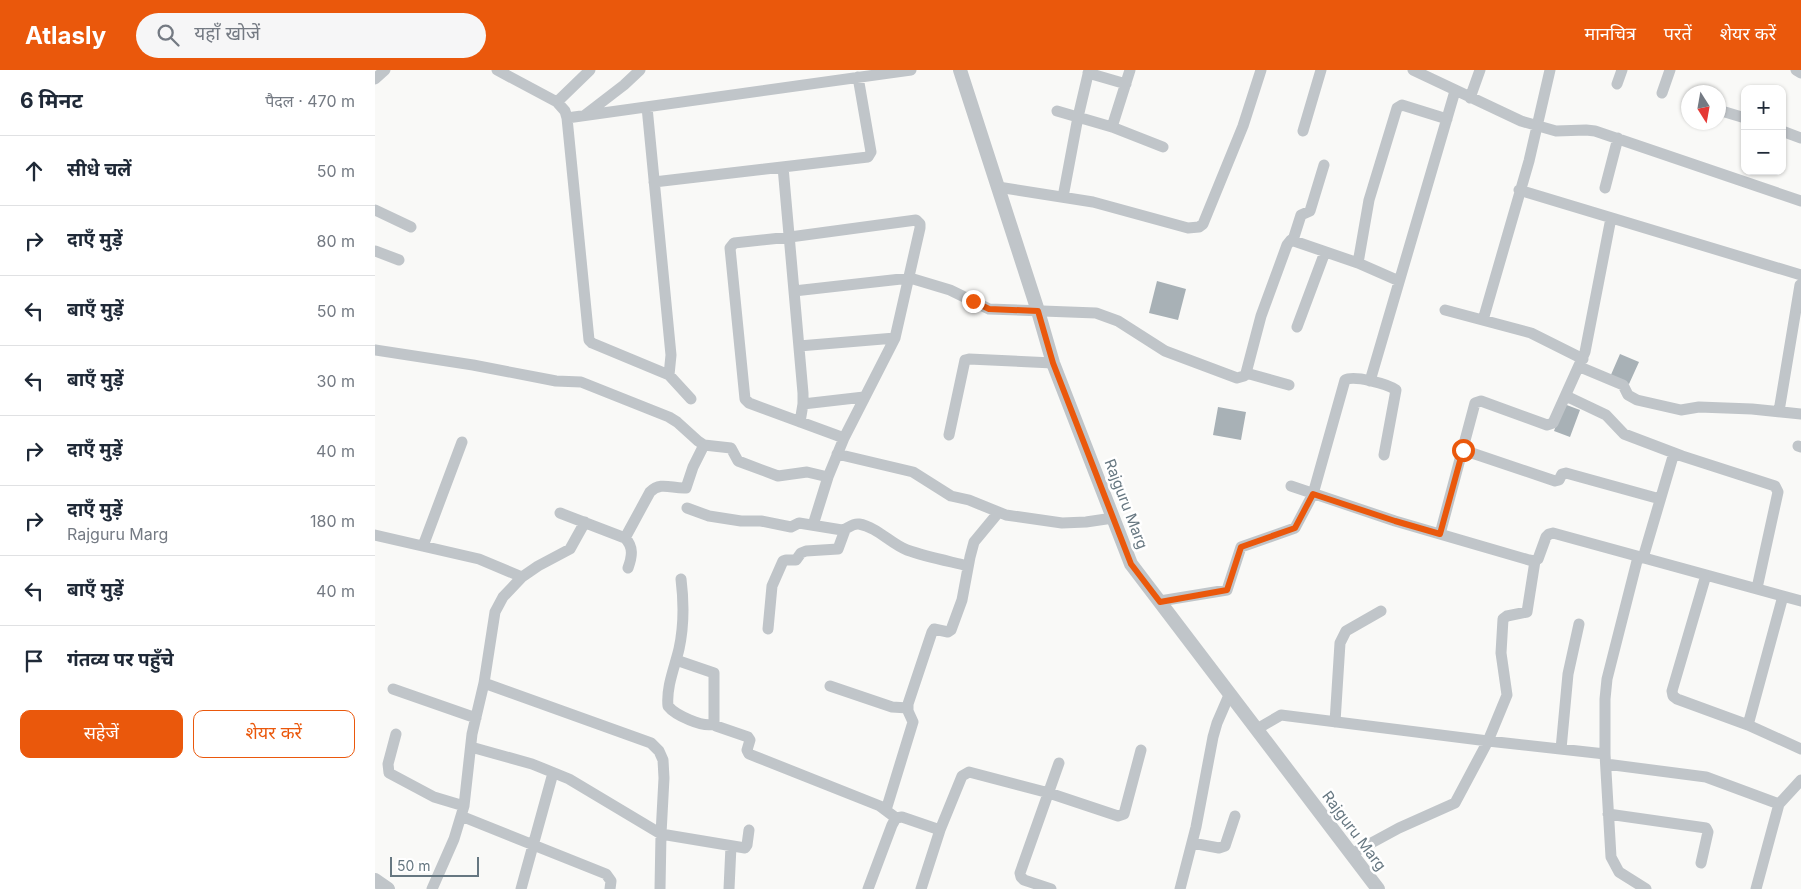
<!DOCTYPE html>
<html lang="hi">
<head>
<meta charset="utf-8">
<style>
	:root { --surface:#fff; --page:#f6f6f7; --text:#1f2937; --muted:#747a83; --line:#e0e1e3; --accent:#ea580c }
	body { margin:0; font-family:Inter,"Noto Sans Devanagari",sans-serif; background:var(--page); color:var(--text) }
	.controls { position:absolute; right:15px; top:15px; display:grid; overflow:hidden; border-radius:10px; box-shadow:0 1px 4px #0004 }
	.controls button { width:45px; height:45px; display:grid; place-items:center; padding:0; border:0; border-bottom:1px solid var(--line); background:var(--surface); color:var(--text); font:25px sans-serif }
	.compass { position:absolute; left:1306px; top:15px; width:45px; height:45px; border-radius:50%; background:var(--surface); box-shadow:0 1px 4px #0004; rotate:169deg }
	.scale { position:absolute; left:15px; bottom:12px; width:89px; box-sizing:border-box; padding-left:5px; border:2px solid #667781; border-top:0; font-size:14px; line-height:18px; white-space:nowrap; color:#667781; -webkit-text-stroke:4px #fff; paint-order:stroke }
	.stop { position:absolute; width:15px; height:15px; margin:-11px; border:4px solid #ea580c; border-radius:50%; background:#fff }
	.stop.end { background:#ea580c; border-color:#fff; box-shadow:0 1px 5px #0008 }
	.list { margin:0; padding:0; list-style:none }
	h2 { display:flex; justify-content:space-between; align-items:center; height:65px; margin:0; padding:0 20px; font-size:21px }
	h2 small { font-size:16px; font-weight:400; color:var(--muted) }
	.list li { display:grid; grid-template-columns:32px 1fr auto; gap:15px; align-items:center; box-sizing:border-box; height:70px; padding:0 20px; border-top:1px solid var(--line) }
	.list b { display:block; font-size:19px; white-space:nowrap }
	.list p { margin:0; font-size:16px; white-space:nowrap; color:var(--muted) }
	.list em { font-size:16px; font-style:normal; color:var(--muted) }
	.actions { display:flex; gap:10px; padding:15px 20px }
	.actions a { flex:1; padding:11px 0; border:1px solid var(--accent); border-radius:10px; text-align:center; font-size:18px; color:var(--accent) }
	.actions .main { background:var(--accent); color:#fff }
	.icon { flex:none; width:28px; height:28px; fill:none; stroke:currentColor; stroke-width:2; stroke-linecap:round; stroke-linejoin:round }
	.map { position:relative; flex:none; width:1426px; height:819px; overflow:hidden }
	header { display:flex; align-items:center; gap:30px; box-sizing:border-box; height:70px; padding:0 25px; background:var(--accent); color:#fff }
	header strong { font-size:24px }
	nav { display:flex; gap:28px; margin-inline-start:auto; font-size:18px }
	.search { width:350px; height:45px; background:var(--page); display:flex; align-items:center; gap:12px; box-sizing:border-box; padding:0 18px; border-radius:28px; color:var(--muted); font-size:19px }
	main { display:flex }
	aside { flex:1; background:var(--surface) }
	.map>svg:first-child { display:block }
</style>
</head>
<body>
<header>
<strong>Atlasly</strong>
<div class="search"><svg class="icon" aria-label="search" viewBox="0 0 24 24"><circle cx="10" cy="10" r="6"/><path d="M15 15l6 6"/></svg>यहाँ खोजें</div>
<nav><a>मानचित्र</a><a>परतें</a><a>शेयर करें</a></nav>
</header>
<main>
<aside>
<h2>6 मिनट<small>पैदल · 470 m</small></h2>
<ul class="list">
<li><svg class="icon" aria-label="ahead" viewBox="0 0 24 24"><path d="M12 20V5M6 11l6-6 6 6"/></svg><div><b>सीधे चलें</b></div><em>50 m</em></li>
<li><svg class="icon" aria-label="right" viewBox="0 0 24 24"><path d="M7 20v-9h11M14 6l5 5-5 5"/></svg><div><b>दाएँ मुड़ें</b></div><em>80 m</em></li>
<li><svg class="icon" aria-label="left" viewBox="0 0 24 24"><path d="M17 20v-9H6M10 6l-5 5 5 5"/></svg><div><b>बाएँ मुड़ें</b></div><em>50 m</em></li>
<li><svg class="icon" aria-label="left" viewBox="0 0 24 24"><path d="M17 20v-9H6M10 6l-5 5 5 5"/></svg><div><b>बाएँ मुड़ें</b></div><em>30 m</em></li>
<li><svg class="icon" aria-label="right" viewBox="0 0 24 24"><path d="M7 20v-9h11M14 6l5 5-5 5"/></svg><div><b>दाएँ मुड़ें</b></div><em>40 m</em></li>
<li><svg class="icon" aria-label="right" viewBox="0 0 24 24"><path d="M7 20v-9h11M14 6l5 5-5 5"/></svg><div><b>दाएँ मुड़ें</b><p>Rajguru Marg</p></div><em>180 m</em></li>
<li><svg class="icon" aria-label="left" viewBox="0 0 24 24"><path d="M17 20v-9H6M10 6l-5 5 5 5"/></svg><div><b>बाएँ मुड़ें</b></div><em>40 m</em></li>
<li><svg class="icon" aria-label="arrive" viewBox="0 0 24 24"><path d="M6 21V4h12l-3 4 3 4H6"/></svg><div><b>गंतव्य पर पहुँचे</b></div></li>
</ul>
<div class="actions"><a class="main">सहेजें</a><a>शेयर करें</a></div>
</aside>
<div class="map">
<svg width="1426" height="819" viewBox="0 0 1426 819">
	<rect width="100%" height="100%" fill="#f9f9f7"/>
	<path fill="#a8b1b6" d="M782 211 811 219 803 250 774 243Z
		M1245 284 1264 292 1254 314 1235 307Z
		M1189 334 1205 340 1195 367 1179 361Z
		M843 337 871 342 866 370 838 365Z"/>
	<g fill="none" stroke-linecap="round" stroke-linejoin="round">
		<path stroke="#c0c5c9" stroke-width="11" d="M122 0 182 32 190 41 192 48 214 270 217 273 294 305 316 329
			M1038 0 1146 51 1181 61 1211 60 1220 61 1426 131
			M1421 0 1426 3
			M713 3 751 14
			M0 9 10 0
			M1242 14 1247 0
			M1287 23 1295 0
			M1095 28 1105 0
			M182 32 215 0
			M272 37 296 285 294 305
			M682 41 737 57 788 77
			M1350 42 1370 48
			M210 45 249 15 265 0
			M192 48 536 0
			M737 57 755 0
			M928 61 946 0
			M1407 61 1426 68
			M408 97 428 323V334L425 352
			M279 112 493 87 496 82 483 7
			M623 117 718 132 813 158 824 157 828 154 868 56 886 0
			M1230 118 1243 68
			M1144 120 1426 205
			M688 127 703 47 714 0
			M0 140 36 157
			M918 170 926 145 935 141 949 95
			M0 181 24 190
			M983 193 994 130 1022 38 1027 35 1072 49
			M419 221 535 208 575 220 614 239 721 243 743 251 790 281 862 308 869 306 871 303 886 246 912 175 916 170 983 193 1024 211
			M1070 240 1156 263 1208 289
			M1108 250 1154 91 1175 0
			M922 257 950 182
			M424 276 520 268
			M0 280 98 295 181 311 206 312 294 347 302 352 323 371 329 375 356 378 363 391 403 406 432 402 453 407
			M1205 297 1248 315 1253 325 1262 330 1306 340 1324 337 1377 339 1426 344
			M871 303 914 315
			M995 311 1080 21
			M1191 326 1231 345 1249 364 1307 386 1400 416 1403 422 1382 518
			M428 334 489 327
			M1404 341 1425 215
			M574 365 590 290 594 289 678 293
			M1423 376 1426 377
			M1088 380 1180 411 1184 410 1187 404 1191 403 1285 429
			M462 384 538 402 576 426 594 430 631 445 687 453 711 452 738 448
			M916 416 1020 451 1154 490 1160 491 1163 489 1171 467 1174 464 1178 463 1426 531
			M312 438 334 446 366 451H386L416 457 424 453 467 460C474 459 476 453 484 454 502 457 516 474 532 480 552 487 573 491 593 496
			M185 443 250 468C259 477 257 487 253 498
			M438 455 453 407 469 368 520 268 545 158V154L541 150 415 167 359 173 355 178 370 329 374 333 469 368
			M1065 464 1100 333 1106 331 1172 355 1178 353 1210 282 1236 148
			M0 465 104 489 147 507
			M250 468 275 422C286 411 297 419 311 418L318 397 329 375
			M48 476 87 372
			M1268 488 1299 383
			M1331 505 1297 621 1298 626 1302 629 1373 655 1426 679
			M306 509C309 533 309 556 304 579 300 596 291 617 293 636 300 645 328 658 339 654
			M785 531 852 520 866 477 920 458 938 424 970 310C979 305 1013 314 1021 320L1009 385
			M393 559 397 516 408 491 411 490H421L426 483 431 481 463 479 470 460
			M301 590 339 603V654L341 656 373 667 375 670 372 680 374 684 505 736 521 748
			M109 613 276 673 284 681 288 690 289 708 286 764 285 819
			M455 616 517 637 533 638
			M18 619 101 648
			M960 652 965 573 971 561 1006 541
			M1373 655 1408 526
			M882 659 906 645 1113 671 1230 684 1236 787 1244 802 1271 819
			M21 664 13 694 14 703 59 727 89 736
			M96 677 157 694 194 709 286 764 370 778 372 775 374 760
			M1186 679 1193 604 1204 554
			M1230 684V629L1232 609 1263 487
			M1231 694 1331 707 1404 734 1426 710
			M511 740 538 652 533 641V634L557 562 559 559 573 562 576 560 587 530 595 487 599 472 623 443
			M1233 744 1331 758 1333 762 1326 793
			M86 746 231 804 236 811 235 819
			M817 773 844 778 850 776 860 746
			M976 784 1024 758 1080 733 1113 671 1132 625 1126 583 1128 549 1132 546 1152 542 1160 491
			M57 819 79 769 89 736 97 664 109 613 120 542 128 527 147 507 163 496 195 479 210 452
			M146 819 178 703
			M354 819 356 776
			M493 819 517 755 521 748 527 747 565 760
			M546 819 565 760 587 706 594 702 674 723 743 746 749 744 766 680
			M676 819 649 810 646 807 645 803 684 693
			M805 819 821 757 838 667 842 653 855 623
			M1381 819 1404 734"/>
		<path stroke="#c0c5c9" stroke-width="14" d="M585 0 663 241 678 293 756 494 1003 819
			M0 810 13 819"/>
	</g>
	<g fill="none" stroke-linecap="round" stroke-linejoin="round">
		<path stroke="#ea580c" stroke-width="6" d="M598 231 614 239 663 241 678 293 756 494 785 532 852 520 866 477 920 458 938 424 1020 451 1065 464 1088 380"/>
	</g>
	<g text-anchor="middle" stroke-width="5" stroke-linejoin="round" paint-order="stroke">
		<g font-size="15" fill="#667781" stroke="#fff">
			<text transform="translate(751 434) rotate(69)" y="5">Rajguru Marg</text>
			<text transform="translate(979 761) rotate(53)" y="5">Rajguru Marg</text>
		</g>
	</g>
</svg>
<div class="controls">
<button>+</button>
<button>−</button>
</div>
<svg class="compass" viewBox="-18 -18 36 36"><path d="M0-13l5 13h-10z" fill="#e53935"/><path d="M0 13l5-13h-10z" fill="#747a83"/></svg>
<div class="scale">50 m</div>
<div class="stop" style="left:1088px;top:380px"></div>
<div class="stop end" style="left:598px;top:231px"></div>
</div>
</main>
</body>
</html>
